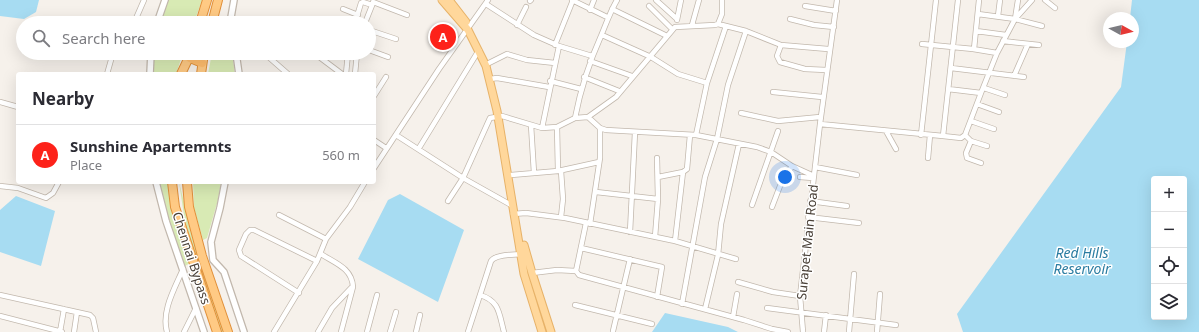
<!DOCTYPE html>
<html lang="en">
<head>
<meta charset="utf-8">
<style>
	:root { --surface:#fff; --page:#f7f7f7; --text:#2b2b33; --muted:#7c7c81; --line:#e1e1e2; --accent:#fd221a }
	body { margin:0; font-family:"Noto Sans",sans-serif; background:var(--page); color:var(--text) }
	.controls { position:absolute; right:12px; bottom:12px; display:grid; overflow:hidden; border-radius:4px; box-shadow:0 4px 16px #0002 }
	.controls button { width:36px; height:36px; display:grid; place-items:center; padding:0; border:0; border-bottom:1px solid var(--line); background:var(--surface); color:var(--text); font:20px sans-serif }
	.compass { position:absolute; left:1103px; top:12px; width:36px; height:36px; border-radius:50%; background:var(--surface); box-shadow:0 4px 16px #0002; rotate:98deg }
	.you { position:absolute; left:785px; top:177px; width:14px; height:14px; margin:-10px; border:3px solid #fff; border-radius:50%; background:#1a73e8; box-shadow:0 0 0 6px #1a73e833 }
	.badge { display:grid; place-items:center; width:26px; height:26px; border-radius:50%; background:var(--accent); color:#fff; font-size:13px; font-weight:700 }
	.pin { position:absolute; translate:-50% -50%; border:2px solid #fff; box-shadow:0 1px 4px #0006 }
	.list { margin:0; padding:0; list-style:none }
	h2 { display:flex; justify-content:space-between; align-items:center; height:52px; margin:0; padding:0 16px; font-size:17px }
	h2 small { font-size:13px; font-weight:400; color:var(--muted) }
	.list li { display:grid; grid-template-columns:26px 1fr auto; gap:12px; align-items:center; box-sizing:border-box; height:60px; padding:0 16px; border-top:1px solid var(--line) }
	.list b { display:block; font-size:15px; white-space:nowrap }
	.list p { margin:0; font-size:13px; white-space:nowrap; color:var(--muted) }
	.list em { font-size:13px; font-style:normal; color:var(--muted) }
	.icon { flex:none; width:22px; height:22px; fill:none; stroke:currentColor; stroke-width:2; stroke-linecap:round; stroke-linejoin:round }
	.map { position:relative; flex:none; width:1199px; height:332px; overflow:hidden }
	.search { position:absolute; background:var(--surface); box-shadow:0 4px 16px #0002; left:16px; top:16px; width:360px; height:44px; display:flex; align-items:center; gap:10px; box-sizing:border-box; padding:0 14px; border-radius:22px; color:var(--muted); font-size:15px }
	.panel { position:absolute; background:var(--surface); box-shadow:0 4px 16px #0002; left:16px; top:72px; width:360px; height:112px; border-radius:4px }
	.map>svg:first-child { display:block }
</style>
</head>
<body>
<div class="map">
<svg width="1199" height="332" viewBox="0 0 1199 332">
	<rect width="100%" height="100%" fill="#f6f1eb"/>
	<path fill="#d8eab4" d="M168 0H202L194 23H160Z
		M154 53H183L176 74H153Z
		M212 53H232L235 74H208Z
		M158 182H169L190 263 185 266 168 220Z
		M179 182 192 234 225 332H219L187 236Z
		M193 182H221L218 200 207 238 203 240 194 208Z"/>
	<path fill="#a7dcf2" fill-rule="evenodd" d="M0 0H39L36 12 24 19 0 16Z
		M1132 0H1199V332H963L957 314 1121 87 1127 42H1133V18H1130ZM1154 179H1184V317H1154Z
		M400 194 464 230 438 302 358 259 388 200Z
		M16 196 55 211 41 266 0 252V210Z
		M665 313 728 327 738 332H652Z"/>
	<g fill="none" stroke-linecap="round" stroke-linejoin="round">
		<g stroke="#c2b8ad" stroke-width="6">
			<path id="minor" d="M572 0 607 17
				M656 0 677 19
				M837 0 820 124 943 136 958 0
				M1045 0 1055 8
				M530 1 531 0
				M373 2 407 15
				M486 4 534 35 559 46 592 56
				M649 6 672 29
				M805 6 836 11
				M343 9 358 15
				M612 9 667 36
				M590 10 594 0
				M978 14 1015 19 1032 0
				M998 16 1000 0
				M790 19 814 25 834 27
				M1015 19 1042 26
				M677 20 681 0
				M134 23 144 0
				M355 23 361 3 363 2 372 5
				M365 23 373 3
				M718 24 746 31 781 45 828 49
				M517 25 526 7
				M692 25 699 0
				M369 30 396 39
				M976 31 1006 35
				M602 35 651 57 678 74 707 83
				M1003 41 1039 45
				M922 44 973 49 997 53
				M555 45 573 0
				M781 45 777 56 780 62 805 69 826 70
				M974 49 979 0
				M369 50 388 57
				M264 53 288 74
				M314 53 342 74
				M590 61 632 76
				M489 63 507 54 527 60 555 63
				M951 68 1024 77
				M107 74 113 53
				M346 74 348 53
				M355 74 357 53
				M1014 76 1028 44
				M584 77 619 91
				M490 79 497 78 549 87
				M550 81 581 89
				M984 88 1005 95
				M948 89 981 93 997 53 1015 19 1018 0
				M773 92 822 97
				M374 96 386 77
				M0 102 18 107
				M977 104 999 112
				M741 113 778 121 820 117
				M588 117 600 128 606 130 696 135 757 147 771 152 792 166 814 176
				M575 118C581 87 588 65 601 36 606 24 610 12 617 0
				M971 121 994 129
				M531 125 534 173
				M557 127 558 171
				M542 128 559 46
				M886 131 896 149
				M396 135 463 178 511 205
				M696 135 707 83 726 26
				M921 135 936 0
				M965 135 971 141 966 153 967 158 981 163
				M943 136 961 138 965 135 981 93
				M374 140 386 148
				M971 141 987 146
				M419 148 479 50
				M928 158 930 135
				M815 167 857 175
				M374 168 439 69 488 0
				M561 171 563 199 561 217
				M511 175 558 171 599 162
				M658 177 683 172 687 169 690 135
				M800 177 813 178
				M0 186 18 188 46 198 53 193 59 182
				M596 192 658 199
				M448 201 463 178 490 118 502 116 542 128 557 127 575 118 588 117 616 97 675 27 715 25 718 24 722 14V0
				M810 201 847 206
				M752 205 778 131
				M772 207 780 186 792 166
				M513 214 526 213 565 218 675 241 736 259
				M279 215 326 239
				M808 217 859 223
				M586 223 576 271 579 275 744 320 772 329 788 332
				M590 224 600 158V128
				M630 232 635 132
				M655 237 658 199 657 158
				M675 241 683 172
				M581 248 662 267 657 297
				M321 254C335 263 352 268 353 287L341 332
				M532 273 557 270 576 271
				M738 282 773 292 800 296
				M299 293 241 256 239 250 246 234 250 230H254L317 261
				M0 295 90 315 93 318 96 332
				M480 295C500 301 499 314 504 332
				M682 304 705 177 717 139 728 85 746 31
				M575 305 652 324
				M767 308 896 325
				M705 309 718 255 721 224 739 144
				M0 316 62 332
				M733 317 737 294
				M613 331 630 259
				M60 332 64 309
				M74 332 77 312
				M167 332C161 311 175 288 183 269
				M184 332 196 308
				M274 332 317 261 326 239 350 207 365 182
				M318 332 332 308 351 288
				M367 332 377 295
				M390 332 396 312
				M416 332 420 315
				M468 332 491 261C496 254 513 255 522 254
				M803 332 800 296 820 124
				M824 332 826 315
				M849 332 854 274
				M877 332 880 294"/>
		</g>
		<g stroke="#c2b8ad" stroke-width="8">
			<path id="tertiary" d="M157 23 165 0
				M230 23 234 0
				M236 53 239 74
				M150 74 151 53
				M156 182 166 221 204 332
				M225 182 220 208 211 242 213 260 224 272 244 332"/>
		</g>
		<g stroke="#e7b268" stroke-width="9">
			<path id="primary" d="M442 0 468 30 486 66 497 111 524 274 542 332
				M449 0 466 22
				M524 245 532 273 551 332"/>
		</g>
		<g stroke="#e1903a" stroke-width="10">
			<path id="trunk" d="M200 23 207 0
				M212 23 218 0
				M181 74 191 53
				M201 74 204 53
				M172 182 175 207 217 332
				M187 182 189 207 202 256 228 332"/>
		</g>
		<g stroke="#e1903a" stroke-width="10">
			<path id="motorway" d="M190 58 202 63"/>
		</g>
		<use href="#minor" stroke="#fff" stroke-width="4.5"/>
		<use href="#tertiary" stroke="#fff" stroke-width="5.5"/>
		<use href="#primary" stroke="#ffd79b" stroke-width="7"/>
		<use href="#trunk" stroke="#ffca84" stroke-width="8"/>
		<use href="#motorway" stroke="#ffbd6d" stroke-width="8"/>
	</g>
	<g text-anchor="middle" stroke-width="3" stroke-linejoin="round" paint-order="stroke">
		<g font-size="13" fill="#4a4138" stroke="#fff">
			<text transform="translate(807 242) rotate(-84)" y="5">Surapet Main Road</text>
			<text transform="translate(192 258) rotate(72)" y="5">Chennai Bypass</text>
		</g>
		<g font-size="14" font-style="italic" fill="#2a7ca1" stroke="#fff">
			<text x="1082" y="258">Red Hills<tspan x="1082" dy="16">Reservoir</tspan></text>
		</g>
	</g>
</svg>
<div class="controls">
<button>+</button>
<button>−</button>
<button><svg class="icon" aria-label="locate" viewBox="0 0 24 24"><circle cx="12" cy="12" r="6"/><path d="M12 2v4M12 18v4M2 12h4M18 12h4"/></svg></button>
<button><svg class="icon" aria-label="layers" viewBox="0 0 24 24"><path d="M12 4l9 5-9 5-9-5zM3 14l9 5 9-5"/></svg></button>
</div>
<svg class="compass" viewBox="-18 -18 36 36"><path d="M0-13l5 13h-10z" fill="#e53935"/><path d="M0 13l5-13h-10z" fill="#7c7c81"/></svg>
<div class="you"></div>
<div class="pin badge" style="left:443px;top:37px">A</div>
<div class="search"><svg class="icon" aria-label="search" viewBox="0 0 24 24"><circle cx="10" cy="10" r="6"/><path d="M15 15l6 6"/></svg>Search here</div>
<section class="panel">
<h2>Nearby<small></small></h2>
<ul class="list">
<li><span class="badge">A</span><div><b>Sunshine Apartemnts</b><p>Place</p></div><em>560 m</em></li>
</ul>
</section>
</div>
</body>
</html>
